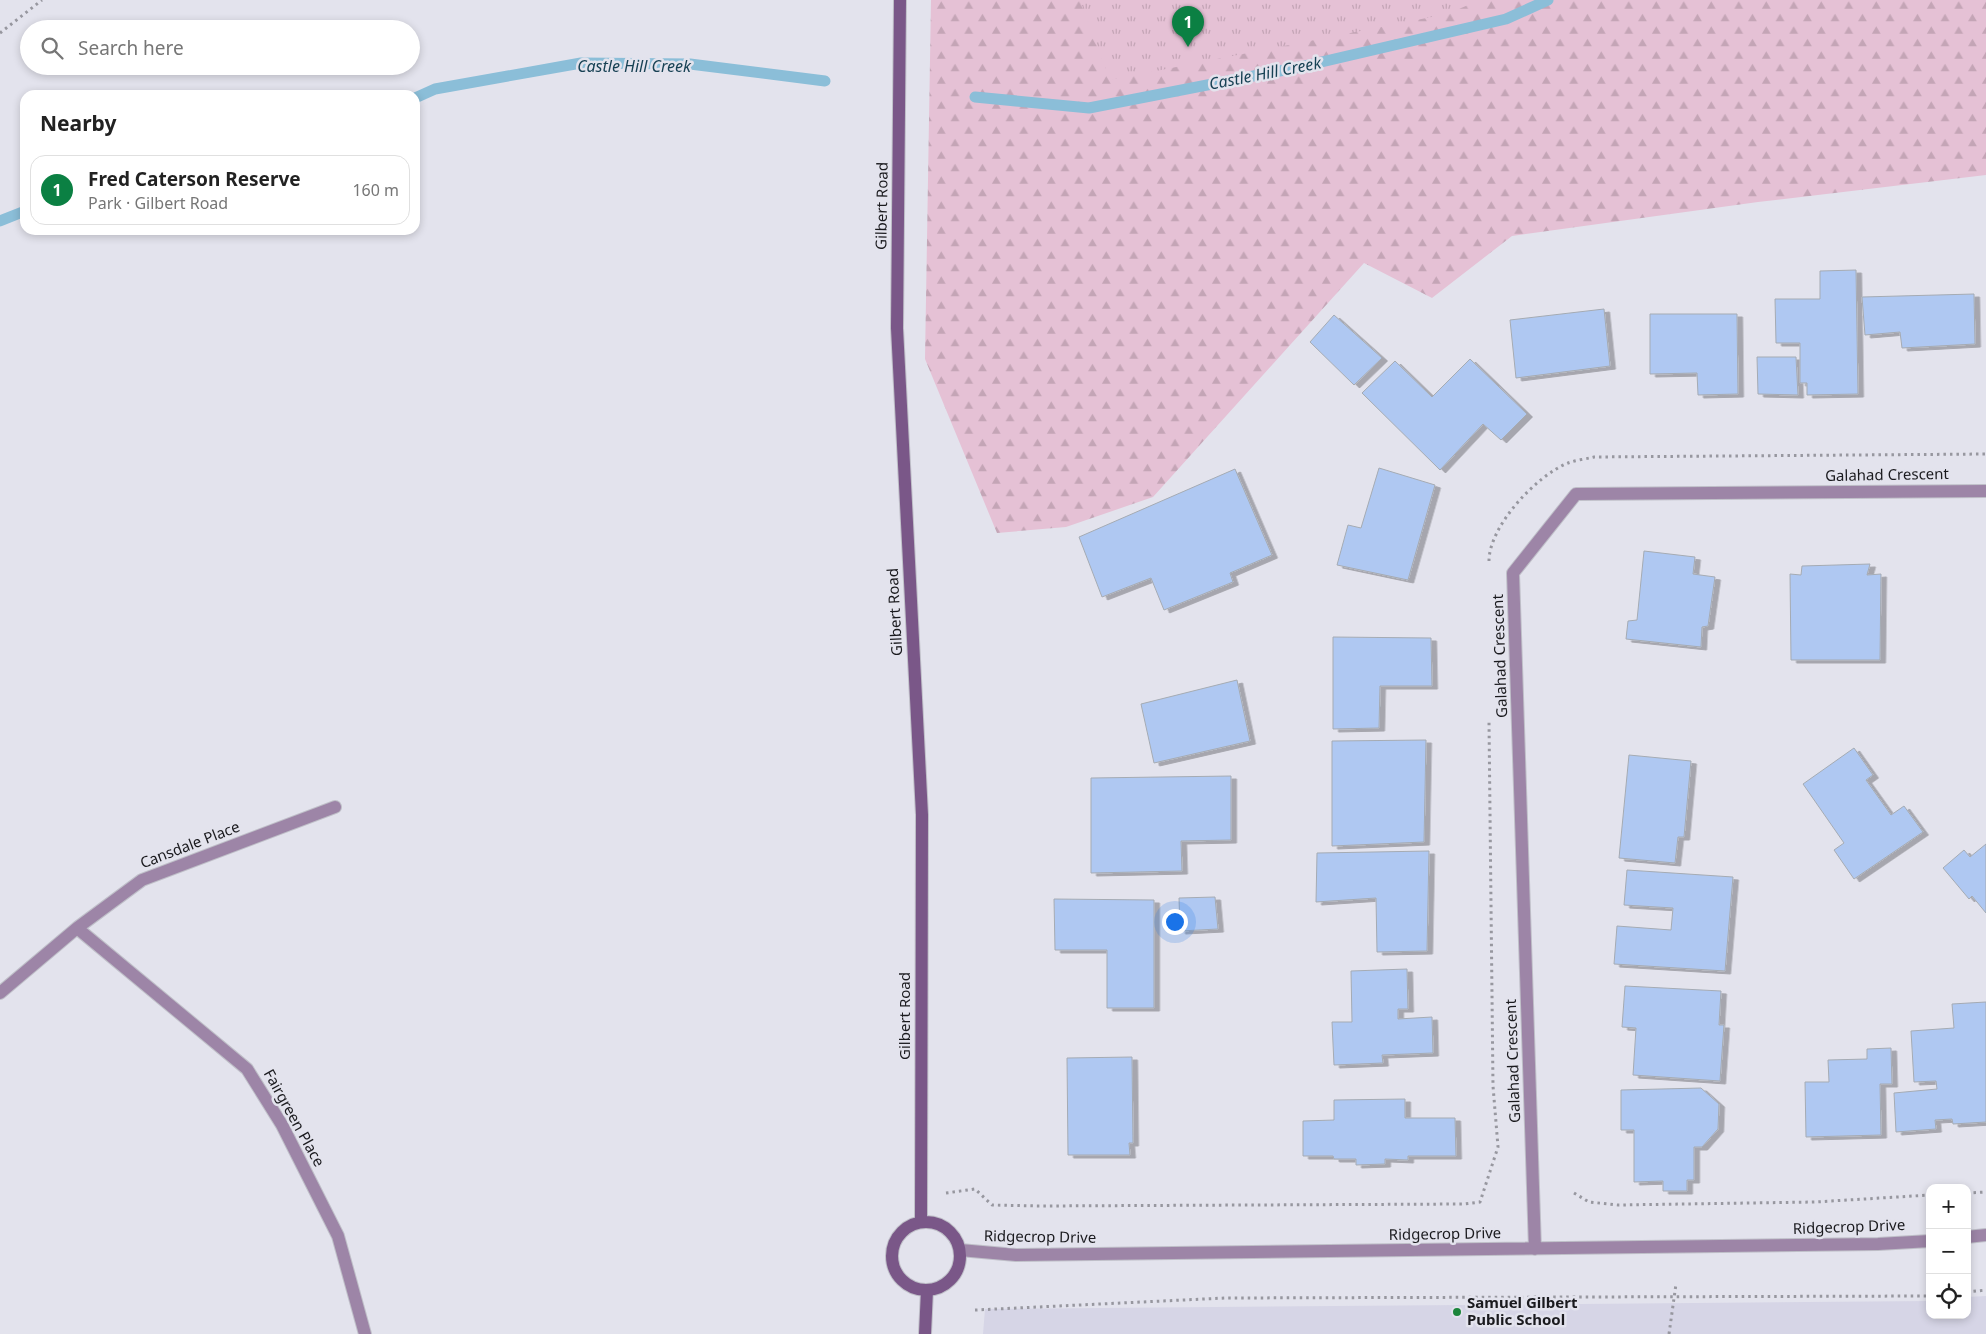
<!DOCTYPE html>
<html lang="en">
<head>
<meta charset="utf-8">
<style>
	:root { --surface:#fff; --page:#f6f6f6; --text:#222; --muted:#767676; --line:#e0e0e0; --accent:#0b8043 }
	body { margin:0; font-family:"Noto Sans",sans-serif; background:var(--page); color:var(--text) }
	.controls { position:absolute; right:15px; bottom:15px; display:grid; overflow:hidden; border-radius:10px; box-shadow:0 2px 8px #0003 }
	.controls button { width:45px; height:45px; display:grid; place-items:center; padding:0; border:0; border-bottom:1px solid var(--line); background:var(--surface); color:var(--text); font:25px sans-serif }
	.you { position:absolute; left:1174px; top:921px; width:18px; height:18px; margin:-12px; border:4px solid #fff; border-radius:50%; background:#1a73e8; box-shadow:0 0 0 8px #1a73e833 }
	.badge { display:grid; place-items:center; width:32px; height:32px; border-radius:50%; background:var(--accent); color:#fff; font-size:16px; font-weight:700 }
	.pin { position:absolute; translate:-50% -41px; filter:drop-shadow(0 1px 2px #0008) }
	.pin::after { content:''; position:absolute; top:26px; width:18px; height:15px; background:inherit; clip-path:polygon(0 0,100% 0,50% 100%) }
	.list { margin:0; padding:0; list-style:none }
	h2 { display:flex; justify-content:space-between; align-items:center; height:65px; margin:0; padding:0 20px; font-size:21px }
	h2 small { font-size:16px; font-weight:400; color:var(--muted) }
	.list li { display:grid; grid-template-columns:32px 1fr auto; gap:15px; align-items:center; box-sizing:border-box; height:70px; margin:0 10px 10px; padding:0 10px; border:1px solid var(--line); border-radius:15px }
	.list b { display:block; font-size:19px; white-space:nowrap }
	.list p { margin:0; font-size:16px; white-space:nowrap; color:var(--muted) }
	.list em { font-size:16px; font-style:normal; color:var(--muted) }
	.icon { flex:none; width:28px; height:28px; fill:none; stroke:currentColor; stroke-width:2; stroke-linecap:round; stroke-linejoin:round }
	.map { position:relative; flex:none; width:1986px; height:1334px; overflow:hidden }
	.search { position:absolute; background:var(--surface); box-shadow:0 2px 8px #0003; left:20px; top:20px; width:400px; height:55px; display:flex; align-items:center; gap:12px; box-sizing:border-box; padding:0 18px; border-radius:28px; color:var(--muted); font-size:19px }
	.panel { position:absolute; background:var(--surface); box-shadow:0 2px 8px #0003; left:20px; top:90px; width:400px; height:145px; border-radius:15px }
	.map>svg:first-child { display:block }
</style>
</head>
<body>
<div class="map">
<svg width="1986" height="1334" viewBox="0 0 1986 1334">
	<defs>
		<pattern id="forest-firs" width="22" height="20" patternUnits="userSpaceOnUse" patternTransform="scale(1.25)"><rect width="22" height="20" fill="#e5c1d5"/><path d="M5 1l3.5 6h-7zM16 11l3.5 6h-7z" fill="#c4a5b6"/></pattern>
		<pattern id="park-tufts" width="24" height="20" patternUnits="userSpaceOnUse" patternTransform="scale(1.25)"><rect width="24" height="20" fill="#e5c1d5"/><path d="M3 7l-1-3M5 7V3M7 7l1-3M15 17l-1-3M17 17v-4M19 17l1-3" fill="none" stroke="#c4a5b6"/></pattern>
		<filter id="shadow"><feDropShadow dx="5.5" dy="3" stdDeviation="0" flood-color="#0004"/></filter>
	</defs>
	<rect width="100%" height="100%" fill="#e3e3ed"/>
	<path fill="#d6d5e6" d="M1986 1296V1334H983L985 1309 1930 1301V1315H1967V1297Z"/>
	<path fill="url(#forest-firs)" d="M931 0H1986V175L1758 202 1512 236 1432 298 1364 263 1153 497 1066 527 997 533 925 359Z"/>
	<path fill="url(#park-tufts)" d="M1080 0H1480L1447 14 1110 80Z"/>
	<g fill="none" stroke-linecap="round" stroke-linejoin="round">
		<path stroke="#8bbed8" stroke-width="11" d="M975 97 1089 108 1300 67 1506 19 1548 0
			M415 98 435 89 581 63 690 64 825 81
			M0 221 25 211"/>
	</g>
	<path fill="#afc8f2" stroke="#a5abb3" filter="url(#shadow)" d="M1856 270 1858 394 1807 395V383H1800V343H1776L1775 299H1820V271Z
		M1974 294 1975 344 1902 348 1900 332 1865 335 1862 297Z
		M1604 309 1610 366 1516 378 1510 320Z
		M1650 314H1737L1738 394 1698 395 1697 373 1650 374Z
		M1334 315 1382 358 1354 385 1310 342Z
		M1757 357H1796L1798 395 1758 394Z
		M1470 359 1527 414 1501 440 1483 424 1440 470 1362 393 1395 361 1432 397Z
		M1379 468 1435 485 1408 580 1337 565 1348 525 1361 528Z
		M1235 469 1272 555 1230 573 1233 582 1164 610 1151 578 1102 597 1079 537Z
		M1644 551 1695 557 1693 574 1715 577 1708 626 1702 627 1701 647 1626 639 1628 621 1637 620Z
		M1870 564 1867 575 1881 574 1880 660H1791L1790 574 1801 575 1802 566Z
		M1333 637 1431 638 1432 686H1380L1379 728 1333 729Z
		M1237 680 1250 741 1154 763 1141 704Z
		M1426 740 1424 842 1332 846V741Z
		M1854 748 1873 775 1866 780 1891 815 1904 806 1923 832 1854 879 1834 850 1844 843 1803 784Z
		M1629 755 1691 761 1684 837H1678L1675 863 1619 858Z
		M1231 776V840L1181 841 1182 871 1091 873V778Z
		M1986 844V913L1972 896 1969 899 1943 868 1964 850 1970 857Z
		M1429 851 1427 951 1377 952 1376 898 1316 902 1317 853Z
		M1627 870 1733 877 1725 971 1614 964 1617 926 1671 930 1673 908 1624 905Z
		M1215 897 1218 929 1180 931 1179 898Z
		M1054 899 1154 900V1008H1107V950H1055Z
		M1407 969 1408 1009H1398V1019L1432 1017 1433 1053 1382 1055 1383 1063 1334 1065 1332 1022H1352L1351 971Z
		M1625 986 1721 991 1719 1025H1724L1720 1081 1633 1075 1636 1028 1622 1027Z
		M1986 1002V1122L1953 1124 1952 1119 1935 1120 1936 1129 1896 1132 1894 1093 1937 1089 1936 1081 1914 1082 1911 1031 1954 1028 1952 1004Z
		M1891 1048 1892 1084H1880L1881 1135 1806 1137 1805 1082H1829L1828 1060 1867 1059V1049Z
		M1132 1057 1133 1143H1129L1130 1155H1068L1067 1058Z
		M1701 1088 1719 1104 1718 1129 1702 1147H1694V1180H1687V1191H1663V1181L1634 1182V1130H1621V1090Z
		M1405 1099V1118H1455L1456 1156H1408V1160L1385 1159V1164L1356 1165V1159H1334L1333 1156H1303V1121L1334 1120V1100Z"/>
	<g fill="none" stroke-linecap="round" stroke-linejoin="round">
		<g stroke="#bfbfc8" stroke-width="14">
			<path id="street" d="M77 928 247 1069 282 1125 338 1236 365 1334
				M0 993 77 928 142 880 335 807
				M1967 1237 1986 1235
				M1535 1249 1513 573 1576 494 1986 491
				M960 1250 1016 1255 1878 1244 1930 1241"/>
		</g>
		<g stroke="#bfbfc8" stroke-width="14">
			<path id="secondary" d="M900 0 897 328 922 815 921 1222
				M892 1256a34 34 0 1 1 68 0a34 34 0 1 1-68 0Z
				M925 1334 927 1290"/>
		</g>
		<path stroke="#97979f" stroke-width="3" stroke-dasharray="2.5 4" stroke-linecap="butt" d="M0 33 42 0
			M1489 561C1489 526 1537 475 1568 463 1576 460 1586 459 1594 457L1986 454
			M946 1193 975 1189 992 1205 1039 1206 1464 1204 1480 1202 1498 1147 1493 1086 1489 722
			M1574 1193 1589 1202 1618 1205 1815 1202 1930 1195
			M1967 1193 1986 1192
			M1967 1292 1986 1290
			M975 1310 1225 1298 1930 1296
			M1669 1334 1676 1284"/>
		<use href="#street" stroke="#9d85a7" stroke-width="12"/>
		<use href="#secondary" stroke="#7a5788" stroke-width="12"/>
	</g>
	<circle fill="#1b853b" stroke="#e3e3ed" stroke-width="2" cx="1457" cy="1312" r="5"/>
	<g text-anchor="middle" stroke-width="5" stroke-linejoin="round" paint-order="stroke">
		<g font-size="15" fill="#1a1a1e" stroke="#e3e3ed">
			<text transform="translate(882 206) rotate(-89)" y="5">Gilbert Road</text>
			<text transform="translate(1887 475) rotate(-1)" y="5">Galahad Crescent</text>
			<text transform="translate(895 612) rotate(-93)" y="5">Gilbert Road</text>
			<text transform="translate(1500 656) rotate(-92)" y="5">Galahad Crescent</text>
			<text transform="translate(190 845) rotate(-21)" y="5">Cansdale Place</text>
			<text transform="translate(905 1016) rotate(-90)" y="5">Gilbert Road</text>
			<text transform="translate(1513 1061) rotate(-92)" y="5">Galahad Crescent</text>
			<text transform="translate(294 1118) rotate(61)" y="5">Fairgreen Place</text>
			<text transform="translate(1849 1227) rotate(-2)" y="5">Ridgecrop Drive</text>
			<text transform="translate(1445 1234) rotate(-1)" y="5">Ridgecrop Drive</text>
			<text transform="translate(1040 1237) rotate(1)" y="5">Ridgecrop Drive</text>
		</g>
		<g font-size="15" font-weight="bold" fill="#1a1a1e" stroke="#e3e3ed" text-anchor="start">
			<text x="1467" y="1308">Samuel Gilbert<tspan x="1467" dy="17">Public School</tspan></text>
		</g>
		<g font-size="16" font-style="italic" fill="#174154" stroke="#e3e3ed">
			<text x="634" y="72">Castle Hill Creek</text>
			<text transform="translate(1265 73) rotate(-11)" y="6">Castle Hill Creek</text>
		</g>
	</g>
</svg>
<div class="controls">
<button>+</button>
<button>−</button>
<button><svg class="icon" aria-label="locate" viewBox="0 0 24 24"><circle cx="12" cy="12" r="6"/><path d="M12 2v4M12 18v4M2 12h4M18 12h4"/></svg></button>
</div>
<div class="you"></div>
<div class="pin badge" style="left:1188px;top:47px">1</div>
<div class="search"><svg class="icon" aria-label="search" viewBox="0 0 24 24"><circle cx="10" cy="10" r="6"/><path d="M15 15l6 6"/></svg>Search here</div>
<section class="panel">
<h2>Nearby<small></small></h2>
<ul class="list">
<li><span class="badge">1</span><div><b>Fred Caterson Reserve</b><p>Park · Gilbert Road</p></div><em>160 m</em></li>
</ul>
</section>
</div>
</body>
</html>
